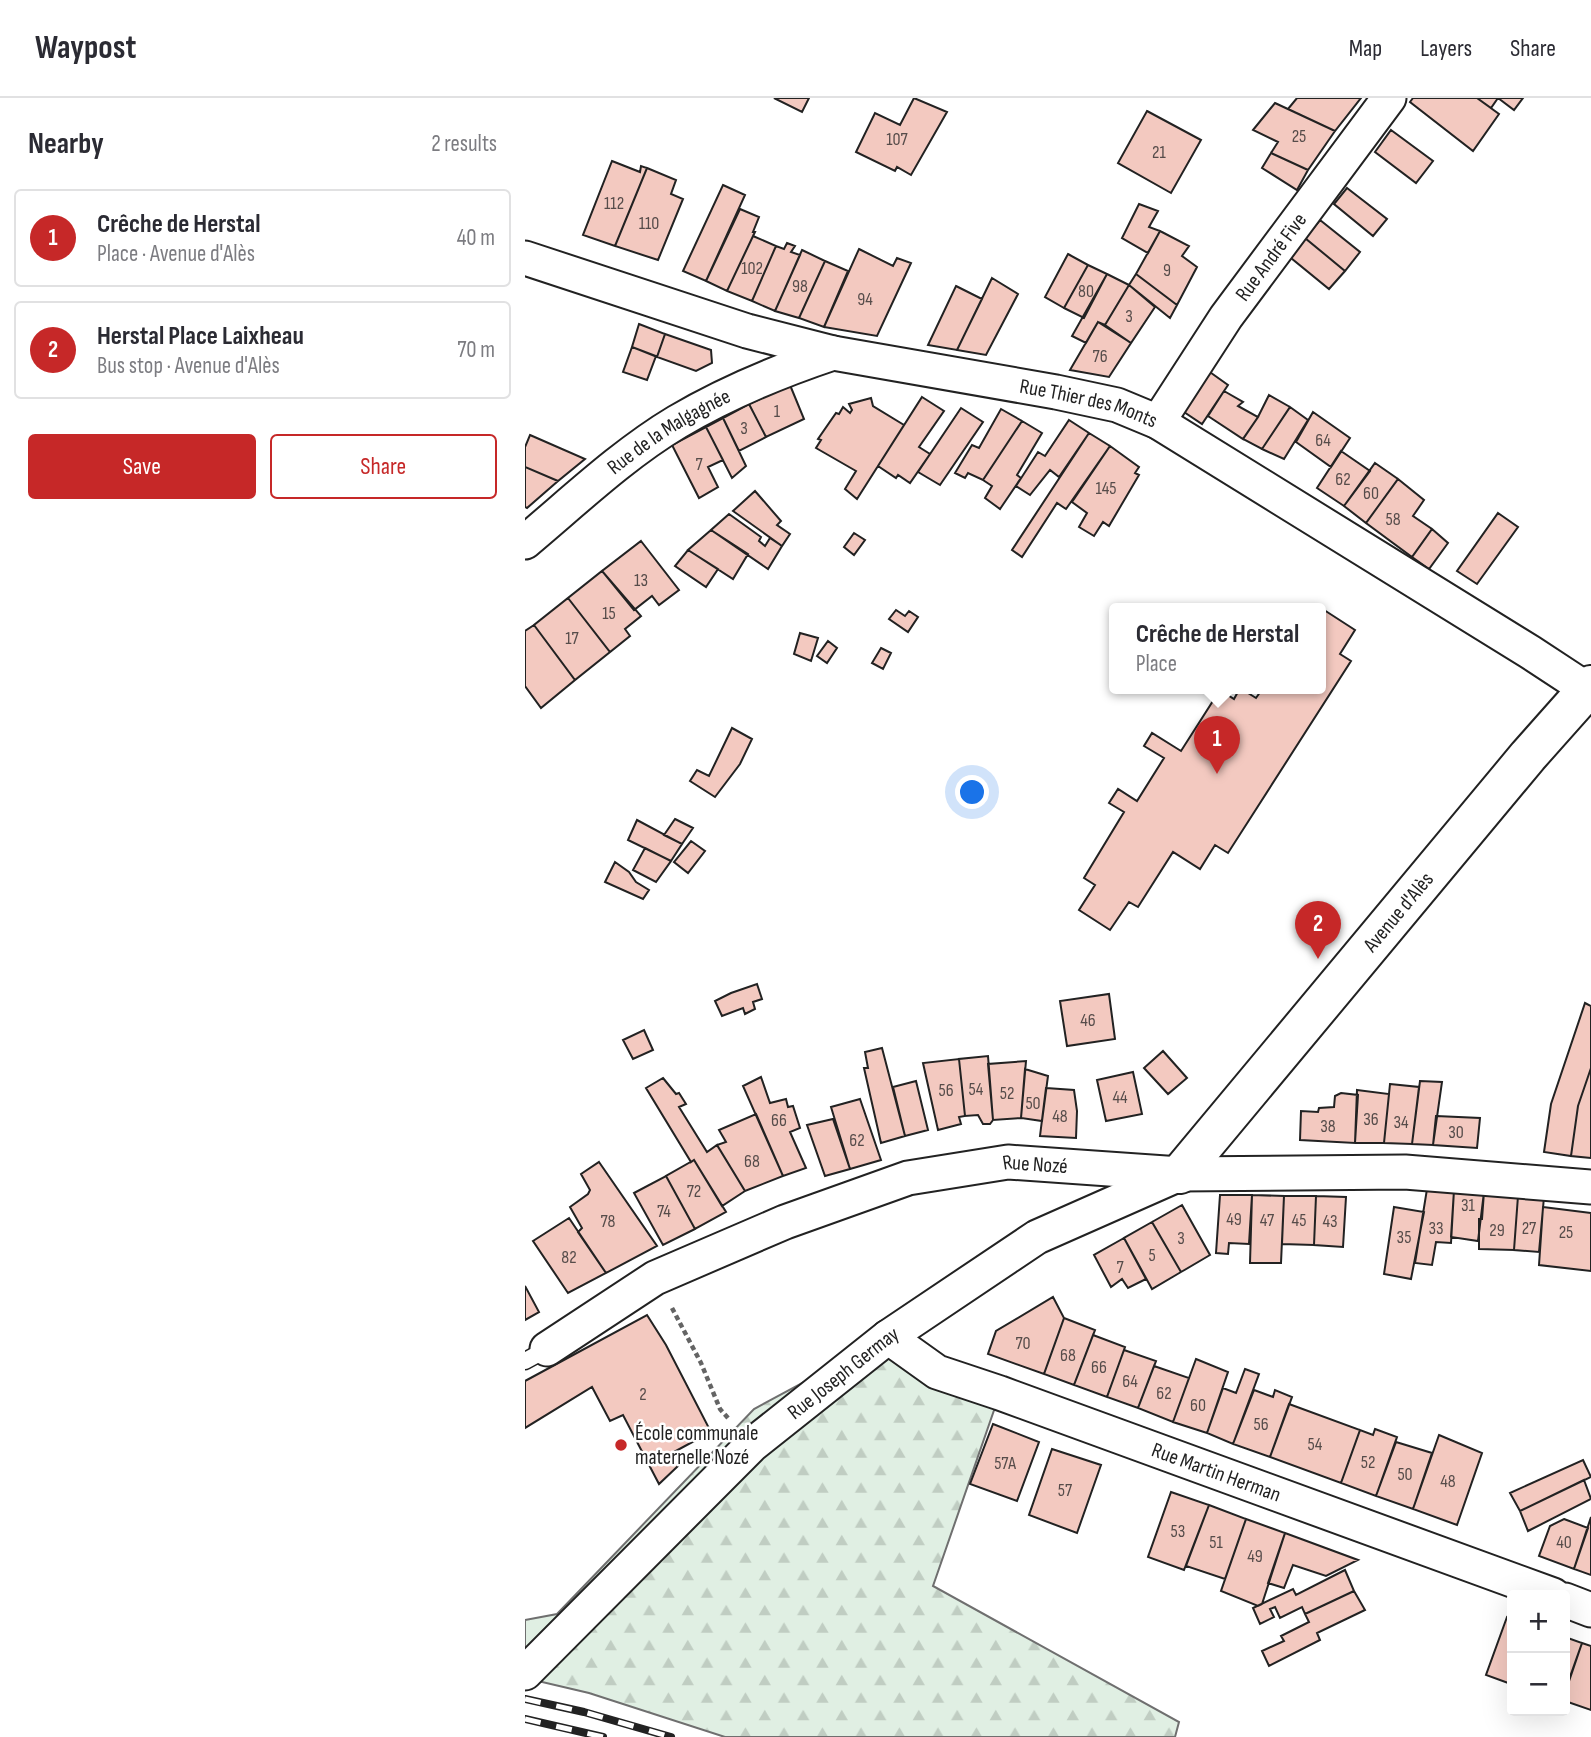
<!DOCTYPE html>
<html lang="en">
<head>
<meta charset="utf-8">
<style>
	:root { --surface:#fff; --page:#f2f2f3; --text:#2b2b33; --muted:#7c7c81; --line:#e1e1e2; --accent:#c62828 }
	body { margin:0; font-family:"Sofia Sans Condensed",sans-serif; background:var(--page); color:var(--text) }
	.controls { position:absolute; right:21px; bottom:21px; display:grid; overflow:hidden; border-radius:7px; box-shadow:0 7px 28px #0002 }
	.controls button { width:63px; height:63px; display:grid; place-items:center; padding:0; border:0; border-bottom:2px solid var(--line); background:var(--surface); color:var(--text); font:35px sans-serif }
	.you { position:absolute; left:448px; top:695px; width:24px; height:24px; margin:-18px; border:5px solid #fff; border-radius:50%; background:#1a73e8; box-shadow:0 0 0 10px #1a73e833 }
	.badge { display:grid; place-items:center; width:46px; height:46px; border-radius:50%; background:var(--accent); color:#fff; font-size:23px; font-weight:700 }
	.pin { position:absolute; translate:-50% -58px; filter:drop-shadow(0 2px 4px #0008) }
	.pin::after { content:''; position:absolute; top:37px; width:24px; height:21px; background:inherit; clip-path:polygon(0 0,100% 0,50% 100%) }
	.popup { position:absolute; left:584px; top:505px; width:217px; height:91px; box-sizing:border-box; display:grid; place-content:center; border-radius:7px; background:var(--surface); filter:drop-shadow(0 2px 5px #0005); font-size:23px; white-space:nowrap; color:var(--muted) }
	.popup b { font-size:26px; color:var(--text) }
	.popup::after { content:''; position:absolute; left:50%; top:100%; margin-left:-14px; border:14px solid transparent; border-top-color:var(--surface) }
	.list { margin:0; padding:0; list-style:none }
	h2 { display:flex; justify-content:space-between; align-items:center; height:91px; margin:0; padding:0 28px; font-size:30px }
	h2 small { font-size:23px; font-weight:400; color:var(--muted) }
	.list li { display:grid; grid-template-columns:46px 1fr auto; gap:21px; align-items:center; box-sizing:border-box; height:98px; margin:0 14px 14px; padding:0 14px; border:2px solid var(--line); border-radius:7px }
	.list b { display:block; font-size:26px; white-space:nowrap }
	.list p { margin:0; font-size:23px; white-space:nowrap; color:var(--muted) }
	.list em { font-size:23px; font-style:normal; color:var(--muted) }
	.actions { display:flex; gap:14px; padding:21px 28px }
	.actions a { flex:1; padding:16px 0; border:2px solid var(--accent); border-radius:7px; text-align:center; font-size:24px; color:var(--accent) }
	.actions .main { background:var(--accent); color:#fff }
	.map { position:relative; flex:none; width:1066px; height:1639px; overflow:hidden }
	header { display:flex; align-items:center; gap:42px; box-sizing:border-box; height:98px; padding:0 35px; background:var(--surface); border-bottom:2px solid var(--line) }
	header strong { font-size:33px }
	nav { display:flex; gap:38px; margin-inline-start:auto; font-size:24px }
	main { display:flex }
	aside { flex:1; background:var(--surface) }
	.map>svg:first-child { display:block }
</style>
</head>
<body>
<header>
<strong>Waypost</strong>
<nav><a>Map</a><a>Layers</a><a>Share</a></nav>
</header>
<main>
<aside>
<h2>Nearby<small>2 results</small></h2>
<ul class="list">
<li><span class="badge">1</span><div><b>Crêche de Herstal</b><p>Place · Avenue d'Alès</p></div><em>40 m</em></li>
<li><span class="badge">2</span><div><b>Herstal Place Laixheau</b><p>Bus stop · Avenue d'Alès</p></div><em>70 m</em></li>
</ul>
<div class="actions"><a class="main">Save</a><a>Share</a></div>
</aside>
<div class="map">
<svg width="1066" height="1639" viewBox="0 0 1066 1639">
	<defs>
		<pattern id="forest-firs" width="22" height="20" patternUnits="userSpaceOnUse" patternTransform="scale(1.75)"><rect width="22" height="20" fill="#e0efe3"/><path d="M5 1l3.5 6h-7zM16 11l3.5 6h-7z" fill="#c0cdc2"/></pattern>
	</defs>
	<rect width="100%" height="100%" fill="#fff"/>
	<path fill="url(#forest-firs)" stroke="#6f6f6f" stroke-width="2" d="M363 1239 475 1295 408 1488 654 1624 650 1639H200L64 1595 0 1580V1522L32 1516 229 1311Z"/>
	<path fill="#f3c9c0" stroke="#222" stroke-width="2" d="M249 0H284L277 14Z
		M389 0 422 14 386 77 372 69 370 73 331 54 350 15 375 27Z
		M772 0H836L810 33 763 11Z
		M888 0H952L974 16 948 53 885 4Z
		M952 0H998L989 12 973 0 966 10Z
		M750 5 810 33 783 72 746 55 753 44 728 32Z
		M622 13 676 42 646 95 593 65Z
		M866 32 908 63 891 85 850 54Z
		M746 55 783 72 772 92 737 70Z
		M87 63 115 74 116 68 122 70 90 148 58 137Z
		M122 70 151 82 146 96 158 101 133 162 90 148Z
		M198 87 220 97 181 183 158 173Z
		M822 90 862 121 848 138 809 106Z
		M614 106 633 113 624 129 635 133 623 155 597 140Z
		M215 111 234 119 228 134H230L202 193 181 183Z
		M795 122 835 154 820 173 780 140Z
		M635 133 664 148 657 158 672 169 652 207 611 176Z
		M228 138 251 148 227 203 202 193Z
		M780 140 820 173 804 191 766 160Z
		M262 145 270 148 266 154 275 157 250 213 227 203 251 148 259 151Z
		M334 151 368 168 372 160 386 165 352 238 299 229Z
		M277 152 300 163 274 220 250 213Z
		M543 156 563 167 539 210 520 199Z
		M300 163 323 173 299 229 274 220Z
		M563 167 582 176 559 220 539 210Z
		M582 176 604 187 580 227 573 224 561 245 547 238Z
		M611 176 652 207 645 220 604 187Z
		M467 180 493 196 461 257 432 252Z
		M604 187 630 209 606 245 580 227Z
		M431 188 457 201 432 252 403 247Z
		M573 224 606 245 584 279 545 272Z
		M114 226 140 236 132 259 107 249Z
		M140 236 186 252 187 265 171 273 132 259Z
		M107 249 131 258 122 282 98 274Z
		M682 272 703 287 677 326 656 312Z
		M265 287 279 321 241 339 224 306Z
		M699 293 718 304 713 308 733 319 718 341 683 318Z
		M744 297 765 309 737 351 718 341 733 319Z
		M397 299 419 313 394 349 405 356 385 385 373 377 371 380 353 368Z
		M346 300 348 308 379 327 332 401 320 391 331 373 291 350 296 342 293 341 311 315 314 316 318 309 325 315 327 312 324 306Z
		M224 306 241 339 214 353 198 320Z
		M765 309 783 322 759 361 737 351Z
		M436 310 458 324 415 387 393 374Z
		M476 311 497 323 458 382 443 375 440 380 430 375 447 347 454 350Z
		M788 314 825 340 806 369 771 344Z
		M198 320 221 368 207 380 181 329Z
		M544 322 564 335 534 379 525 372 505 397 491 388 513 354 520 358Z
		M497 323 517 335 492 377 496 380 475 411 460 400 467 388 458 382Z
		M181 329 198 362 183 369 193 389 174 400 147 347Z
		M564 335 585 348 541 411 532 405 497 459 487 452Z
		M5 337 60 361 33 383 0 369V349Z
		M585 348 614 369 610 375 614 377 584 428 578 424 569 438 554 429 562 415 547 404Z
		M816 353 845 373 819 408 792 390Z
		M850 365 873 381 841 425 819 408Z
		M0 369 33 383 2 410 0 409Z
		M873 381 899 402 888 418 907 431 887 459 841 425Z
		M230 393 256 423 252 427 265 436 257 448 208 413Z
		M973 415 993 429 952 486 932 473Z
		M204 416 236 439 234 443 240 448 245 440 257 448 243 471 186 432Z
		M907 431 923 445 904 471 887 459Z
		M186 432 223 456 208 481 163 452Z
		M329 435 340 442 329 457 319 449Z
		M116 443 154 492 134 507 127 498 109 512 77 473Z
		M163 452 193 471 181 489 150 468Z
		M77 473 116 518 100 531 105 538 85 554 43 500Z
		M43 500 85 554 50 582 9 527Z
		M796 510 830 532 815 556 826 563 703 755 690 747 675 771 648 754 613 809 604 804 585 832 554 812 570 787 559 780 599 714 584 705 593 691 612 703 639 660 619 648 627 635 656 653 695 592 709 601 715 590 731 600 738 590H795Z
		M371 512 380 518 384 513 393 519 383 534 364 521Z
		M9 527 50 582 16 610 0 588V533Z
		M275 535 293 540 286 563 269 556Z
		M303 543 312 550 302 565 292 558Z
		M356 550 366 555 358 571 347 565Z
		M207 630 227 641 215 666 190 699 165 683 172 672 184 678Z
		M150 721 168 730 157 746 139 737Z
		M112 722 157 746 146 763 103 742Z
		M166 743 180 753 163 775 149 764Z
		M120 750 146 763 131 784 108 772Z
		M90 764 104 774 111 784 124 792 118 801 80 784Z
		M232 886 237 901 228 904 230 911 220 916 218 910 197 918 190 903 206 895Z
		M584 896 590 941 542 948 535 903Z
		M1060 905 1066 908V970L1053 1008 1046 1058 1019 1054 1026 1006Z
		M119 932 128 952 108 961 98 942Z
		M357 950 380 1038 356 1045 339 970H343L340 954Z
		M638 953 662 980 643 996 619 970Z
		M463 958 468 1022 465 1026H458L453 1017 440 1018 434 961Z
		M434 961 440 1018 434 1019 436 1026 413 1032 398 965Z
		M501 963 496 1020 468 1022 463 966Z
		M1066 970V1060L1046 1058 1053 1008Z
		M500 971 523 978 517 1023 496 1020Z
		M608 974 617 1016 581 1023 572 982Z
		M236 979 245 1005 261 1001 263 1009 268 1008 275 1030 265 1034 281 1070 258 1078 218 988Z
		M138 980 151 996 154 995 161 1006 154 1009 182 1054 192 1047 220 1093 197 1108 169 1062 166 1064 121 990Z
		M391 983 403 1032 380 1038 368 989Z
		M895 983 917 984 908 1047 887 1046Z
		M865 986 894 989 887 1046 859 1045Z
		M521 990 549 992 552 1013 551 1040 515 1038Z
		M832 992 864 996 859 1045H830Z
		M816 995 833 997 830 1045 775 1042 776 1013 793 1014 794 1010 809 1009 810 998Z
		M335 1001 356 1062 325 1071 306 1009Z
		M231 1016 258 1078 220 1093 192 1047 201 1044 194 1032Z
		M911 1018 955 1020 952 1050 908 1047Z
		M308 1021 325 1071 300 1078 282 1027Z
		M169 1062 201 1114 170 1131 141 1078Z
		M74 1064 132 1148 81 1175 53 1134 57 1130 45 1109 63 1096 65 1092 56 1076Z
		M141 1078 170 1131 138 1147 109 1095Z
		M902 1091 929 1092 926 1145 911 1144 907 1167 890 1165Z
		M929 1092 959 1094 953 1143 926 1139Z
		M959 1094 993 1098 989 1152 954 1151V1121H957Z
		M695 1097H727L724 1146 704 1145 703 1156 691 1155Z
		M727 1097 759 1098 756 1165H725Z
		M759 1098H791L789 1147 757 1146Z
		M791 1098 821 1099 818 1149 789 1147Z
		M993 1098 1019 1099 1014 1154 989 1152Z
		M657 1107 685 1157 656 1174 627 1124Z
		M869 1109 899 1114 886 1181 859 1176Z
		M1018 1109 1066 1115V1173L1014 1167Z
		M44 1120 81 1175 43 1195 8 1143Z
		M627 1124 656 1174 627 1191 599 1140Z
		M599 1140 621 1181 603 1190 597 1181 586 1189 569 1157Z
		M0 1188 14 1214 0 1222Z
		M528 1199 539 1220 519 1276 463 1256 471 1233Z
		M122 1217 141 1247 186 1334 147 1355 153 1368 134 1386 98 1317 85 1323 67 1289 0 1330V1283Z
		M539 1220 570 1232 549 1287 519 1276Z
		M568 1237 600 1249 582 1299 549 1287Z
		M599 1252 631 1263 613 1310 582 1299Z
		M671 1261 703 1274 682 1335 648 1324Z
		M629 1268 664 1280 648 1324 613 1310Z
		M720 1271 734 1276 708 1346 682 1335 698 1290 711 1295Z
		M729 1292 748 1299 750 1292 767 1299 745 1359 708 1346Z
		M764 1306 835 1332 816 1385 745 1359Z
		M468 1326 514 1344 492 1403 445 1386Z
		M850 1331 872 1339 851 1398 816 1385 835 1332 848 1337Z
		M914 1337 957 1355 932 1427 888 1411Z
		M871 1344 907 1355 888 1411 851 1398Z
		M527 1351 576 1367 552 1435 504 1417Z
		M1058 1362 1066 1379 995 1413 985 1395Z
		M1059 1382 1066 1401 1003 1433 995 1413Z
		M646 1394 684 1407 659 1472 623 1459Z
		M684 1407 721 1421 700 1481 661 1468Z
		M1066 1419V1477L1049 1471Z
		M721 1421 760 1435 737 1506 733 1508 696 1493Z
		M1039 1421 1063 1430 1049 1471 1014 1458 1025 1428Z
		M760 1435 833 1462 801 1478 768 1467 759 1490 743 1485Z
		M820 1472 829 1493 780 1516 777 1509 755 1520 750 1509 745 1511 749 1519 735 1526 728 1510 768 1491 771 1497Z
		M829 1493 840 1512 792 1535 795 1542 744 1568 737 1553 759 1543 756 1538 784 1524 780 1516Z
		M982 1519 987 1521 986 1586 961 1577Z
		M1040 1539 1057 1545 1041 1590H1040Z
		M1057 1545 1066 1548V1612L1040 1603V1595Z"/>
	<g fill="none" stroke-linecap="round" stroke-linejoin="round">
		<g stroke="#222" stroke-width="19">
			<path id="lane" d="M0 1263 22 1251"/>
		</g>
		<g stroke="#222" stroke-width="37">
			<g id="street">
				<path id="s1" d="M0 160 222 233 308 255 531 294 592 307 633 324 1005 554 1066 594"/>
				<path id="s2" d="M633 324 701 219 864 0"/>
				<path id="s3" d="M0 444C49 403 97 357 152 324 201 295 254 273 308 255"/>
				<path id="s4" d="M363 1239 412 1274 475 1295 1028 1497"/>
				<path id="s5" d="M22 1251 130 1180 260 1124 383 1080 483 1064 655 1076 880 1074 1066 1089"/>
				<path d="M1040 1502 1066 1512"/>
				<path id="s6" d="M0 1575 227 1347 363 1239 512 1139 650 1078"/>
			</g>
		</g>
		<g stroke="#222" stroke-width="42">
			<g id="secondary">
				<path id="s7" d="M655 1076 1003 658 1066 587"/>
			</g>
		</g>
		<path stroke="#646464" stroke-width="4.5" stroke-dasharray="5 3.5" stroke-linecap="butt" d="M147 1210 176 1265 195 1311 203 1320"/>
		<use href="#lane" stroke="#fff" stroke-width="16"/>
		<use href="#street" stroke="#fff" stroke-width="33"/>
		<use href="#secondary" stroke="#fff" stroke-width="38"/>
		<g stroke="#222" stroke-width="8">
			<path id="rail" d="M0 1601 59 1614 146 1639
				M0 1621 78 1639"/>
		</g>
		<use href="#rail" stroke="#fff" stroke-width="5" stroke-dasharray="16" stroke-linecap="butt"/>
	</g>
	<circle fill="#c62828" stroke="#fff" stroke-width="2.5" cx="96" cy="1347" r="7"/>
	<g text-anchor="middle" stroke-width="5" stroke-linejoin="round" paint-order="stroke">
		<g font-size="18" fill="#564c4a">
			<text x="774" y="44">25</text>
			<text x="372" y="47">107</text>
			<text x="634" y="60">21</text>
			<text x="89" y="111">112</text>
			<text x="124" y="131">110</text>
			<text x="227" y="176">102</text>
			<text x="642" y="178">9</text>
			<text x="275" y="194">98</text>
			<text x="561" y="199">80</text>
			<text x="340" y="207">94</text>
			<text x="604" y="224">3</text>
			<text x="575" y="264">76</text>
			<text x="252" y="319">1</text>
			<text x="219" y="336">3</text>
			<text x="798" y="348">64</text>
			<text x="174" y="372">7</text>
			<text x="818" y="387">62</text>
			<text x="581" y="396">145</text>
			<text x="846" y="401">60</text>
			<text x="868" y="427">58</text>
			<text x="116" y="488">13</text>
			<text x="84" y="521">15</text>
			<text x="47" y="546">17</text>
			<text x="563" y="928">46</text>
			<text x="451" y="997">54</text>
			<text x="421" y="998">56</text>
			<text x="482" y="1001">52</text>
			<text x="595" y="1005">44</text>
			<text x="508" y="1011">50</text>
			<text x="535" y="1024">48</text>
			<text x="846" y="1027">36</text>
			<text x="254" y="1028">66</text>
			<text x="876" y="1030">34</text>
			<text x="803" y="1034">38</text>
			<text x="931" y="1040">30</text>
			<text x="332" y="1048">62</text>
			<text x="227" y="1069">68</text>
			<text x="169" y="1099">72</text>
			<text x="943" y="1113">31</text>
			<text x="139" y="1119">74</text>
			<text x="709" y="1127">49</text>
			<text x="742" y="1128">47</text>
			<text x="774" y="1128">45</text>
			<text x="83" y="1129">78</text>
			<text x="805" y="1129">43</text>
			<text x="911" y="1136">33</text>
			<text x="1004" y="1136">27</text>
			<text x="972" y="1138">29</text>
			<text x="1041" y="1140">25</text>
			<text x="879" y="1145">35</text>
			<text x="656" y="1146">3</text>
			<text x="627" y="1163">5</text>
			<text x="44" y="1165">82</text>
			<text x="595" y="1175">7</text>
			<text x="498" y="1251">70</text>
			<text x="543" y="1263">68</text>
			<text x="574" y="1275">66</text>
			<text x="605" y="1289">64</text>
			<text x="639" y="1301">62</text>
			<text x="118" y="1302">2</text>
			<text x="673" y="1313">60</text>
			<text x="736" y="1332">56</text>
			<text x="790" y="1352">54</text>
			<text x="843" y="1370">52</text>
			<text x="480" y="1371">57A</text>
			<text x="880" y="1382">50</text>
			<text x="923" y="1389">48</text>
			<text x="540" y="1398">57</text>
			<text x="653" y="1439">53</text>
			<text x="691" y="1450">51</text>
			<text x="1039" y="1450">40</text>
			<text x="730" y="1464">49</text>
		</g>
		<g font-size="21" fill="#222" stroke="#fff">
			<text dy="7" stroke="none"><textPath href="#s2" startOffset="200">Rue André Five</textPath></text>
			<text dy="7" stroke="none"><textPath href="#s1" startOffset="583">Rue Thier des Monts</textPath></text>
			<text dy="7" stroke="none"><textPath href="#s3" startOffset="182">Rue de la Malgagnée</textPath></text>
			<text dy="7" stroke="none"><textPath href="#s7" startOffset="341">Avenue d'Alès</textPath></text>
			<text dy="7" stroke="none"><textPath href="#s5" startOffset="530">Rue Nozé</textPath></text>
			<text dy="7" stroke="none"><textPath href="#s6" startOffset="438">Rue Joseph Germay</textPath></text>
			<text dy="7" stroke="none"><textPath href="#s4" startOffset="357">Rue Martin Herman</textPath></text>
		</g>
		<g font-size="21" fill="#222" stroke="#fff" text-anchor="start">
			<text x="110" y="1342">École communale<tspan x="110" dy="24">maternelle Nozé</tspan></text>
		</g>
	</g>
</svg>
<div class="controls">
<button>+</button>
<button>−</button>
</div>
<div class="you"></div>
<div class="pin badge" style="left:692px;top:676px">1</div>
<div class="popup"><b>Crêche de Herstal</b>Place</div>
<div class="pin badge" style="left:793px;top:861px">2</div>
</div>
</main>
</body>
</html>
